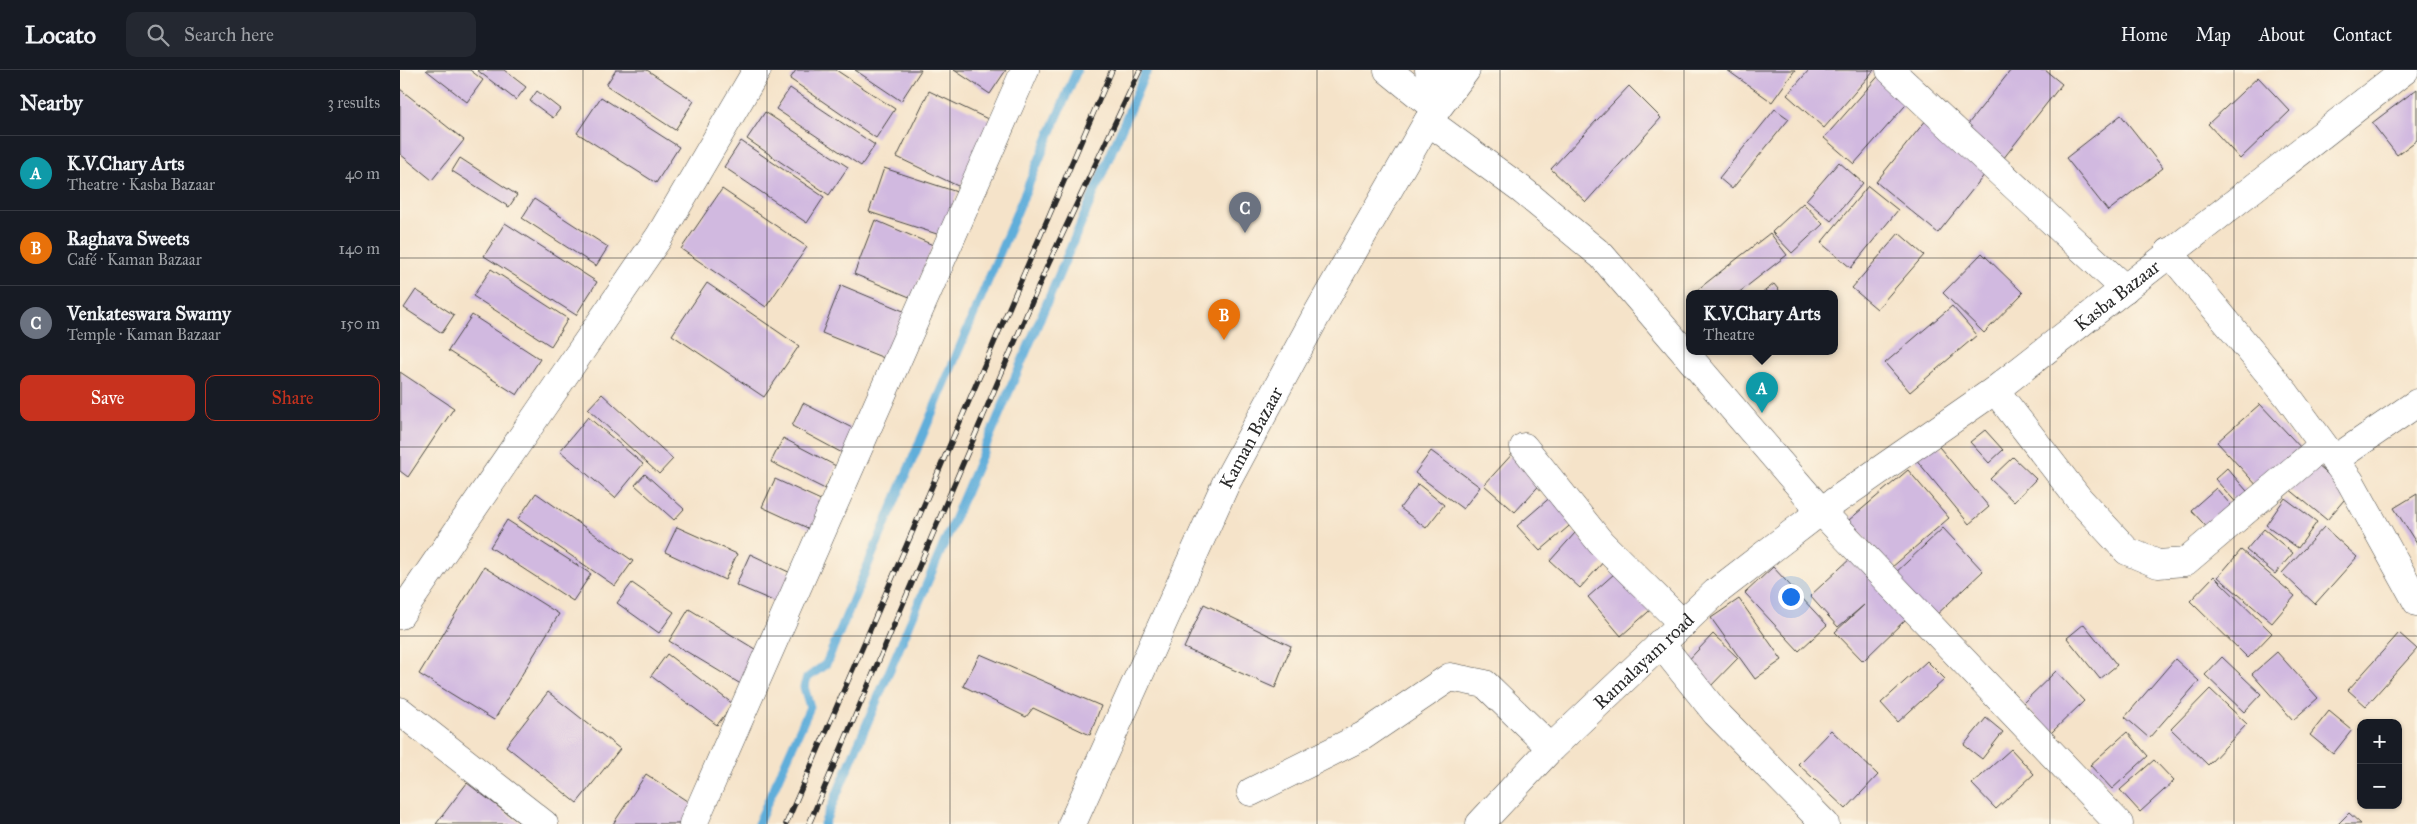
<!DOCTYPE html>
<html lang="en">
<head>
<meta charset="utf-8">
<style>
	:root { --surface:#171b24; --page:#242831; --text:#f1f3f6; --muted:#9ea1a6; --line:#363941; --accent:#c8321e }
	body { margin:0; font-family:"IM FELL Great Primer",serif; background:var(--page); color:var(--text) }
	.controls { position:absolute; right:15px; bottom:15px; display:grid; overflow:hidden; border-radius:10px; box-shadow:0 1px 4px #0004 }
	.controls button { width:45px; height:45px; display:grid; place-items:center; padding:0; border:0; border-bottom:1px solid var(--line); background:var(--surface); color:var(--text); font:25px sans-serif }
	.you { position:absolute; left:1390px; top:526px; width:18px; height:18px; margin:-12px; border:4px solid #fff; border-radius:50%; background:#1a73e8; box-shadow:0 0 0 8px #1a73e833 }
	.badge { display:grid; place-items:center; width:32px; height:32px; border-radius:50%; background:var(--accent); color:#fff; font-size:16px; font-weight:700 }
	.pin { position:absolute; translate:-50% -41px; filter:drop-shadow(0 1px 2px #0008) }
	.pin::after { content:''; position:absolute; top:26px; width:18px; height:15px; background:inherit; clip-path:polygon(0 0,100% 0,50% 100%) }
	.popup { position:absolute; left:1286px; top:220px; width:152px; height:65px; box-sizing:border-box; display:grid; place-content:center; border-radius:10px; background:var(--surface); filter:drop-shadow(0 1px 4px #0005); font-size:16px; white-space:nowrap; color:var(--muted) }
	.popup b { font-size:19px; color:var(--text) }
	.popup::after { content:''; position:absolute; left:50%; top:100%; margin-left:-10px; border:10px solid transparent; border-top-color:var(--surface) }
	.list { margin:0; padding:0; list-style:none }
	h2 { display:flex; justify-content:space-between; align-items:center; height:65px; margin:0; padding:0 20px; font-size:21px }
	h2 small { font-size:16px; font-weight:400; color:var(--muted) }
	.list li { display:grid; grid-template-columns:32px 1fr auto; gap:15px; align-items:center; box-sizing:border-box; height:75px; padding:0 20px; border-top:1px solid var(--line) }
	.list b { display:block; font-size:19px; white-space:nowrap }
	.list p { margin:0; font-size:16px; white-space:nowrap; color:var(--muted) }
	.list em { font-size:16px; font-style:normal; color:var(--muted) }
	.actions { display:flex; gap:10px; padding:15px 20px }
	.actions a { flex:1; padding:11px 0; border:1px solid var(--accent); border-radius:10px; text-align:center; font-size:18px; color:var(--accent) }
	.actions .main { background:var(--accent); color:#fff }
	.icon { flex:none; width:28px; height:28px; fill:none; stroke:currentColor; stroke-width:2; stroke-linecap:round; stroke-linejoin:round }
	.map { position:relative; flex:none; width:2017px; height:754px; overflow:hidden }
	header { display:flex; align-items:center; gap:30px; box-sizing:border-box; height:70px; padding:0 25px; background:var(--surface); border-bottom:1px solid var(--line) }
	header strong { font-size:24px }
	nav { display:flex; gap:28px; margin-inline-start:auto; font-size:18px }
	.search { width:350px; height:45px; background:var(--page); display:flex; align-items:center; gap:12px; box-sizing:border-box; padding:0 18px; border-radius:10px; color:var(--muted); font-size:19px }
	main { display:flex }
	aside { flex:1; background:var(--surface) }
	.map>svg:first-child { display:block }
</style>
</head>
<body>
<header>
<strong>Locato</strong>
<div class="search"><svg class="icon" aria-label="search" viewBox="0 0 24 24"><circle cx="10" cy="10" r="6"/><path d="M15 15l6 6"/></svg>Search here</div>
<nav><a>Home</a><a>Map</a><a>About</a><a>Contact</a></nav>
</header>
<main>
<aside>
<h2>Nearby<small>3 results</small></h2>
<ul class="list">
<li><span class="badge" style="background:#0f9aa8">A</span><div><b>K.V.Chary Arts</b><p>Theatre · Kasba Bazaar</p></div><em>40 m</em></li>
<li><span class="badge" style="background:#e8710a">B</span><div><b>Raghava Sweets</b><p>Café · Kaman Bazaar</p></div><em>140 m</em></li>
<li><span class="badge" style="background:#6b7280">C</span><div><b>Venkateswara Swamy</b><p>Temple · Kaman Bazaar</p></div><em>150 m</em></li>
</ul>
<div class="actions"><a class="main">Save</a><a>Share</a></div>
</aside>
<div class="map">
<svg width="2017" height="754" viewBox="0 0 2017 754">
	<rect width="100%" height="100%" fill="#fcf5e5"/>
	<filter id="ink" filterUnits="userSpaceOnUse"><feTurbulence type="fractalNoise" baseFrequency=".02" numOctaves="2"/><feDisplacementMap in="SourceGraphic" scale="10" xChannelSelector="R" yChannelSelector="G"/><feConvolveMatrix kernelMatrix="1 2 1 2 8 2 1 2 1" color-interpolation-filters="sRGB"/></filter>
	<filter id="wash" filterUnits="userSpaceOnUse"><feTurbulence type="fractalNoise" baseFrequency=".0096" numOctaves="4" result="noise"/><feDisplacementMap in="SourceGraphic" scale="20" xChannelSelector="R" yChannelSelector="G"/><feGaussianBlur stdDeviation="1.12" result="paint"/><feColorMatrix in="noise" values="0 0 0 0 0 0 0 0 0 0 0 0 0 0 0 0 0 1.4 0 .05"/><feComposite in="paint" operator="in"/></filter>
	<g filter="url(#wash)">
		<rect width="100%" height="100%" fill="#f5e3c9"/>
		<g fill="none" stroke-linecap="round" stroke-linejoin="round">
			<path stroke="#60aeda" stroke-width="9" d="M358 754 410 637 404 617 407 608 426 594 677 0
				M424 754 744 6 748 0"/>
		</g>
		<g id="blocks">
			<path fill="#d1b9e0" d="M26 0H70L83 10 67 32Z
				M77 0H104L126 17 116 30Z
				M216 0H247L294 31 275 60 206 15Z
				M396 0H436L495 39 476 68 390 9Z
				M455 0H521L501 31Z
				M554 0H606L590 24Z
				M1327 0H1395L1372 32Z
				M1409 0H1474L1424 58 1387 25Z
				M1611 0H1645L1662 14 1603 89 1564 59Z
				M1482 2 1512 28 1454 94 1424 68Z
				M1858 7 1890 41 1840 89 1808 54Z
				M1229 16 1261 48 1186 132 1151 99Z
				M390 18 475 75 461 96 376 39Z
				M0 19 64 70 32 110 0 84Z
				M2017 19V70L1997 85 1972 53Z
				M137 21 160 39 153 48 130 31Z
				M529 21 592 51 560 117 497 87Z
				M201 27 279 77 256 113 177 63Z
				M1375 39 1389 49 1332 119 1319 108Z
				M365 42 448 97 429 125 347 69Z
				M1531 44 1593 94 1538 163 1476 112Z
				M1721 45 1763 98 1708 141 1666 88Z
				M341 71 424 127 407 153 324 97Z
				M60 88 117 125 109 137 52 101Z
				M1439 92 1463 113 1431 151 1406 130Z
				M484 98 557 122 543 166 469 142Z
				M1468 116 1498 140 1451 198 1421 173Z
				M322 119 407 177 366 237 281 179Z
				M134 129 208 177 196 196 122 148Z
				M1403 133 1423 154 1392 183 1372 162Z
				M475 150 533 175 512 228 454 204Z
				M105 153 197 212 176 245 84 186Z
				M1370 163 1387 185 1337 224H1292Z
				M1499 163 1524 185 1477 239 1452 218Z
				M1582 183 1623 223 1584 263 1543 223Z
				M91 199 168 249 151 276 73 226Z
				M307 213 399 276 364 327 272 265Z
				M1374 214 1382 224H1361Z
				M441 215 513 245 494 292 422 263Z
				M16 220 54 245 42 263 4 238Z
				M1552 236 1577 265 1510 322 1485 293Z
				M72 245 140 289 117 325 48 281Z
				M0 302 54 338 8 407 0 401Z
				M202 324 273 389 259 404 188 339Z
				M403 333 458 361 446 385 392 356Z
				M1860 334 1903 380 1860 419 1817 372Z
				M188 347 243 394 215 428 160 381Z
				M1585 360 1603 380 1589 393 1570 372Z
				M383 368 436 396 425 419 371 392Z
				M1535 372 1589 437 1569 454 1515 388Z
				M1031 381 1080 417 1063 439 1015 403Z
				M1115 381 1146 408 1115 442 1084 415Z
				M1613 387 1636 409 1614 432 1590 409Z
				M1911 390 1950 423 1927 450 1888 418Z
				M1827 398 1853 428 1841 438 1815 409Z
				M1508 400 1549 448 1491 498 1449 450Z
				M245 404 284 439 274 450 235 415Z
				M375 409 425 432 412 460 362 437Z
				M1018 414 1044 435 1026 458 1000 438Z
				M1816 418 1836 441 1812 463 1791 440Z
				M136 423 233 491 215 516 118 449Z
				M2017 424V474L1994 438Z
				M1153 425 1175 451 1140 481 1117 456Z
				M1885 428 1917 452 1898 478 1866 455Z
				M107 450 191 504 173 531 90 477Z
				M277 457 337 484 325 510 265 482Z
				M1924 457 1957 487 1915 534 1882 503Z
				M1543 458 1583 501 1531 550 1491 507Z
				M1864 459 1893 483 1875 504 1846 480Z
				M1175 463 1205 490 1180 518 1150 491Z
				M1841 480 1895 526 1872 553 1818 507Z
				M350 484 393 504 380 534 336 515Z
				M1452 487 1509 546 1463 591 1435 562 1464 535 1438 557 1410 526Z
				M1223 496 1256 535 1221 566 1188 527Z
				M84 497 159 544 94 650 19 604Z
				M1373 497 1427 555 1399 581 1345 523Z
				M1814 506 1872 563 1848 588 1790 531Z
				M232 513 274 542 259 563 217 533Z
				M1339 529 1382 590 1355 609 1311 548Z
				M804 534 891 576 875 618 784 578Z
				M289 539 363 584 344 616 269 571Z
				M1684 554 1717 595 1700 609 1667 568Z
				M1999 563 2017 579 1966 636 1948 620Z
				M1313 564 1338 588 1307 620 1282 597Z
				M1877 582 1918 628 1893 650 1852 604Z
				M267 584 333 634 317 655 251 606Z
				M580 584 701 636 690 665 633 638 626 647 563 616Z
				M1822 587 1861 624 1844 642 1805 605Z
				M1775 589 1799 611 1749 668 1725 647Z
				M1527 591 1545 609 1498 652 1481 633Z
				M1656 601 1684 631 1651 663 1623 633Z
				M1810 619 1847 654 1808 695 1771 659Z
				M148 622 220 679 177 733 106 676Z
				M1929 641 1952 660 1933 684 1910 665Z
				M1586 648 1603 662 1582 689 1564 675Z
				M1431 660 1478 705 1446 739 1398 694Z
				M1727 662 1748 686 1712 719 1690 695Z
				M1611 679 1634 704 1596 739 1572 714Z
				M1754 690 1774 711 1740 742 1720 720Z
				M246 704 296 737 285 754H213Z
				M67 713 121 754H36Z
				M1949 743 1961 754H1938Z"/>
		</g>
	</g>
	<g filter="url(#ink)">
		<use href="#blocks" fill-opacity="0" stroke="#494743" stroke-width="1"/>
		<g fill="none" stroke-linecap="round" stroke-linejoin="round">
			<g stroke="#494743" stroke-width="29">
				<g id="minor">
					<path d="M988 0 1036 39"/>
					<path d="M1029 0 1051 18"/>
					<path d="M1490 0 1725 219"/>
					<path d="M1028 51 1122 120 1202 186 1421 441 1719 754"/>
					<path d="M1769 182 1886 324 1950 411 2017 532"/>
					<path d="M1595 320 1679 429 1727 481 1758 494 1785 492 1922 376"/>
					<path d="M1124 377 1201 473 1283 554"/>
					<path d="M1934 390 2017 333"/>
					<path d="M0 545 259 167 357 0"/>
					<path d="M1260 573 1316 643 1425 754"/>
					<path d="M0 641 144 754"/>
					<path d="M851 722 963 666 1050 607 1085 614 1151 678"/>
					<path d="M293 754 625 0"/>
					<path id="s1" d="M672 754 826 413 916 246 1028 51 1066 0"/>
					<path id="s2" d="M1080 754 1151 678 1316 522 1421 441 1595 320 2005 0"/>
				</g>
			</g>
			<use href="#minor" stroke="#fff" stroke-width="28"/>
			<g stroke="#2b2b2b" stroke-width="5.5">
				<path id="rail" d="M386 754 712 0
					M409 754 646 199 740 0"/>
			</g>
			<use href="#rail" stroke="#fcf5e5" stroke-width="4" stroke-dasharray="11" stroke-linecap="butt"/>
		</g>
	</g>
	<path fill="none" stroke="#2b2b2b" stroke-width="1" stroke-opacity="0.55" d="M183 0V754M367 0V754M550 0V754M733 0V754M917 0V754M1100 0V754M1284 0V754M1467 0V754M1650 0V754M1834 0V754M0 188H2017M0 377H2017M0 566H2017"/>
	<g text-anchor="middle" stroke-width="4" stroke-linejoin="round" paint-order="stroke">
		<g font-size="19" fill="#2b2b2b" stroke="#fcf5e5">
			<text dy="7" stroke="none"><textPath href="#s2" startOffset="830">Kasba Bazaar</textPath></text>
			<text dy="7" stroke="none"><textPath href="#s1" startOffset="426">Kaman Bazaar</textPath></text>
			<text dy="7" stroke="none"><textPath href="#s2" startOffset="231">Ramalayam road</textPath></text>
		</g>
	</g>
</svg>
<div class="controls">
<button>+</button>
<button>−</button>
</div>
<div class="you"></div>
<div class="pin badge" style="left:1362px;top:343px;background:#0f9aa8">A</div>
<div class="popup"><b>K.V.Chary Arts</b>Theatre</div>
<div class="pin badge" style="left:824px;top:270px;background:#e8710a">B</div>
<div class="pin badge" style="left:845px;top:163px;background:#6b7280">C</div>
</div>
</main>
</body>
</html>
